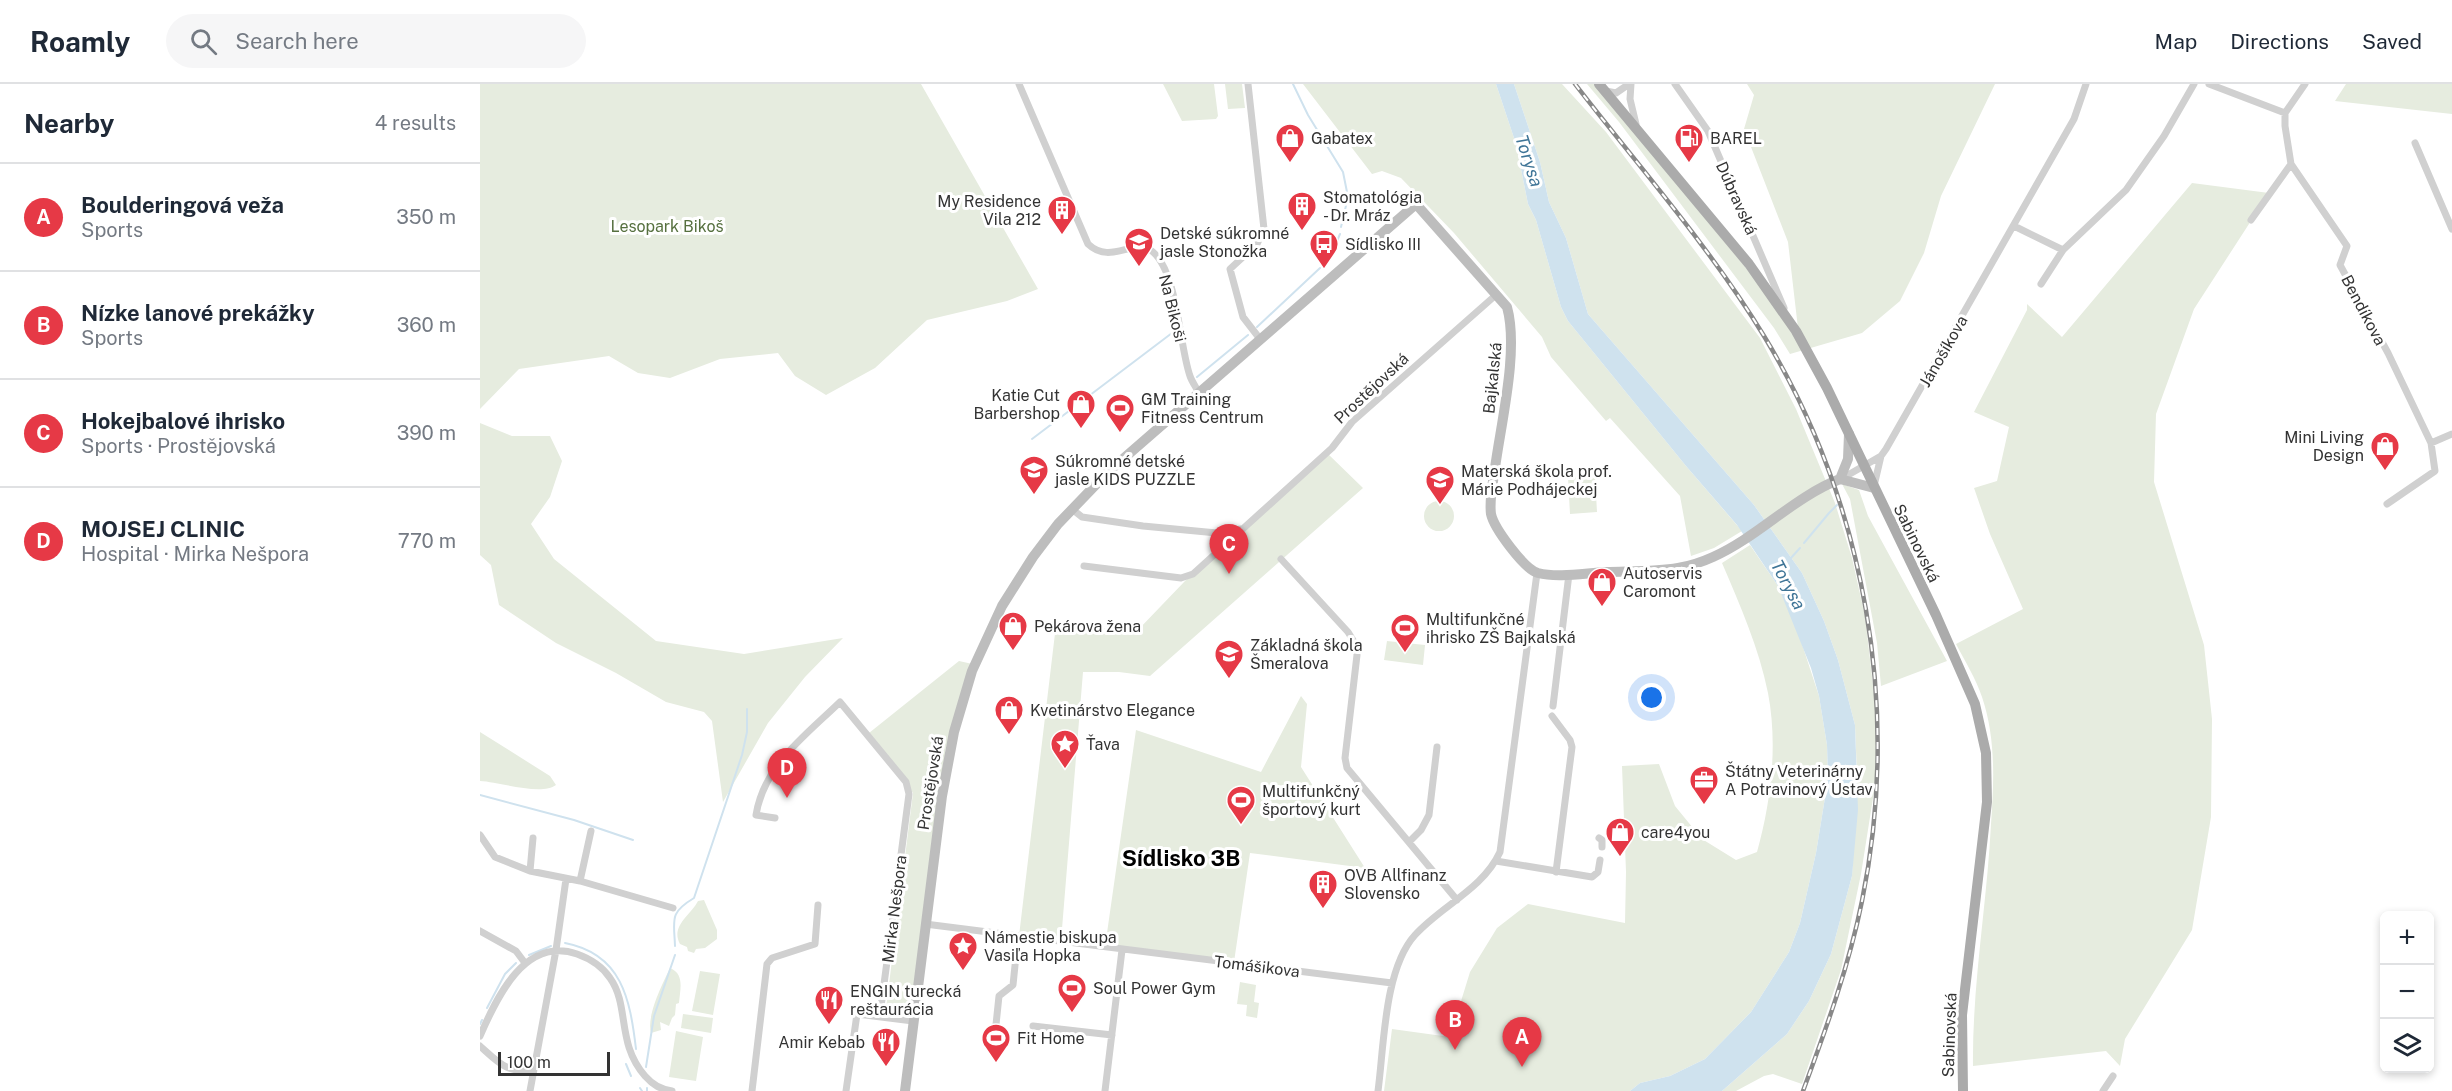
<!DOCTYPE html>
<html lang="en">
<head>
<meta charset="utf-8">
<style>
	:root { --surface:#fff; --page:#f6f6f7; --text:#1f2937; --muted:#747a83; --line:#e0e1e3; --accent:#e63946 }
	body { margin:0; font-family:"Public Sans",sans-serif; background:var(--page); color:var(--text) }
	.controls { position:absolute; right:18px; bottom:18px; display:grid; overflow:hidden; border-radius:9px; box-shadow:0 3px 9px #0003 }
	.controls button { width:54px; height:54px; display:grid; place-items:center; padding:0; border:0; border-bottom:2px solid var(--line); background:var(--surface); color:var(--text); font:30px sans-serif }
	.scale { position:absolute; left:18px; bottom:15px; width:112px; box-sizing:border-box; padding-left:6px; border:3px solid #333; border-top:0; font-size:16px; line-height:21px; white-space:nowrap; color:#333; -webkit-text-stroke:4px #fff; paint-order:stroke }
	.you { position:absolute; left:1172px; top:614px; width:21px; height:21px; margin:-15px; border:4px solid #fff; border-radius:50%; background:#1a73e8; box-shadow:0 0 0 9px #1a73e833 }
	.badge { display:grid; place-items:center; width:39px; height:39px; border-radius:50%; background:var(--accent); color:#fff; font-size:20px; font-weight:700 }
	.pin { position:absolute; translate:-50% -50px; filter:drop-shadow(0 2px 3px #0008) }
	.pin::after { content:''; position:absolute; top:32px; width:21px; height:18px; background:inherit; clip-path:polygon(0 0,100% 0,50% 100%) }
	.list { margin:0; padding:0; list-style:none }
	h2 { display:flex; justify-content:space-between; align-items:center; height:78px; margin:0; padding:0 24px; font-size:26px }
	h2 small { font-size:20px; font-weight:400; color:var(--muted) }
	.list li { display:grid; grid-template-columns:39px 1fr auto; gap:18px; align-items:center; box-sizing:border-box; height:108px; padding:0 24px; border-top:2px solid var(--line) }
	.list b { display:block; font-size:22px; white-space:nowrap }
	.list p { margin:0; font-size:20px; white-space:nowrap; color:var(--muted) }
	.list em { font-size:20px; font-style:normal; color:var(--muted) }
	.icon { flex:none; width:33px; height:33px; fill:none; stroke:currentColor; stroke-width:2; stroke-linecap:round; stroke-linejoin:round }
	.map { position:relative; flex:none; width:1972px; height:1007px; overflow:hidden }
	header { display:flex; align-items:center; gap:36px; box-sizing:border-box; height:84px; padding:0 30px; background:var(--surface); border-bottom:2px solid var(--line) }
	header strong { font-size:28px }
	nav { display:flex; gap:33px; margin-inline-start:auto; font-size:21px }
	.search { width:420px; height:54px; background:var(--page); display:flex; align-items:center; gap:15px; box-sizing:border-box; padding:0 21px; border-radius:33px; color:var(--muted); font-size:22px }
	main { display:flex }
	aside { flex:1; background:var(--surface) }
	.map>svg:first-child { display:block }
</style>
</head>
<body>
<header>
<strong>Roamly</strong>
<div class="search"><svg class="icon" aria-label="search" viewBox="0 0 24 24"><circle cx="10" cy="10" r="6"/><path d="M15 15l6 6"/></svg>Search here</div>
<nav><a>Map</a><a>Directions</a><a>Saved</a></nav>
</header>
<main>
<aside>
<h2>Nearby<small>4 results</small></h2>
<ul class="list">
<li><span class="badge">A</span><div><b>Boulderingová veža</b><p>Sports</p></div><em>350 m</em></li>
<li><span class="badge">B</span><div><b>Nízke lanové prekážky</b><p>Sports</p></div><em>360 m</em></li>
<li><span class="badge">C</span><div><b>Hokejbalové ihrisko</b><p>Sports · Prostějovská</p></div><em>390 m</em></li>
<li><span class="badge">D</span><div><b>MOJSEJ CLINIC</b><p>Hospital · Mirka Nešpora</p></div><em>770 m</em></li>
</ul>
</aside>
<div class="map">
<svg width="1972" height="1007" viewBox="0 0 1972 1007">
	<rect width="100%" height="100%" fill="#fff"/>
	<path fill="#e6ecdf" d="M0 0H441L558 205 527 217 447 236 395 284 346 311 315 292 298 269 240 275 190 294 158 289 129 272 39 285 0 325Z
		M683 0H734L738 32 736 35 702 37Z
		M745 0H762L765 24 748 25Z
		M823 0H1016L1036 60 1048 120 1056 136 1081 223 1088 237 1206 382 1262 447 1234 464 1211 472 1200 412 1130 334 1126 337 1071 273 1062 253 974 149 921 94 902 87 892 90Z
		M1034 0H1082L1126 48 1280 254 1316 325 1355 419 1372 474 1385 532 1397 636 1396 695 1381 790 1361 886 1322 1000 1293 990 1284 992 1256 1007H1242L1307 950 1329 917 1351 870 1372 792 1377 691 1375 641 1358 576 1344 537 1322 489 1274 421 1108 230 1086 154 1069 118 1060 78Z
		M1107 0H1115L1262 179 1319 253 1308 158 1264 45 1274 11 1267 0H1515L1461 112 1444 169 1420 217 1382 249 1310 270 1294 244 1139 38Z
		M1866 0H1972V30L1855 17Z
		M1712 99 1789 109 1714 225 1676 330 1674 398 1724 561 1732 635 1731 733 1712 846 1645 955 1640 982 1626 967 1493 982C1492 901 1507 821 1511 740 1514 698 1516 654 1502 613 1496 595 1485 577 1476 560L1543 525 1510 450 1494 404 1517 397 1529 343 1494 328 1547 226V220L1582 253Z
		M0 339 32 352H70L82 377 70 413 51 440 74 475 176 557 264 570 363 554 325 593 288 639 243 718 232 637 224 628 186 618 136 589 76 559 19 521 11 481 0 471Z
		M846 368 883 404 670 592 639 588H603L581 857 539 852 576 541 657 547 705 497Z
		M1115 392 1117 428 1090 430 1088 393Z
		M1362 400 1379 406 1388 432 1467 577 1401 602 1397 559 1370 415Z
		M944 432a15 15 0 1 1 30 0a15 15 0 1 1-30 0Z
		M1270 461 1298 502 1317 545 1339 612 1347 661 1348 695 1336 769 1320 839 1309 868 1271 928 1225 975 1190 992 1160 999 1150 1007H904L912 945 970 953 990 888 1017 844 1048 820 1145 839 1146 788 1142 682 1179 680 1195 722 1222 755 1256 776 1277 768C1291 718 1298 661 1288 609 1279 564 1260 521 1242 479Z
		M907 557 945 561 943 581 904 576Z
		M479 577 497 581 466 663 435 934 405 932 433 709 389 649Z
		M821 612 827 620 821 683 885 784 770 769 754 878 625 863 656 646 781 688Z
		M0 648 70 692 76 701C61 712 20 698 0 697Z
		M224 816 237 846V855L225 864 216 865 214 869 208 867 207 863 200 860C190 842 211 831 218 817Z
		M190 884C205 890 200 906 199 919L196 920 195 931 192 934 189 942 180 938 181 946 171 949C166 932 183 899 190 884Z
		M220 887 240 890 233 931 212 927Z
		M760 898 776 901 774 918 779 919 777 934 766 932 767 921 757 920Z
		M203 930 233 934 231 949 201 944Z
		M196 947 223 953 216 997 189 993Z"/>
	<path fill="#cfe2ee" d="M1016 0H1034L1060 78 1069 118 1086 154 1108 230 1274 421 1322 489 1344 537 1358 576 1375 641 1378 726 1372 792 1351 870 1329 917 1307 950 1242 1007H1150L1160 999 1190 992 1225 975 1271 928 1309 868 1320 839 1336 769 1348 695 1347 661 1339 612 1331 584 1298 502 1257 441 1206 382 1088 237 1081 223 1056 136 1048 120 1036 60Z"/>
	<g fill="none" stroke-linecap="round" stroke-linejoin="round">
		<path stroke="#cfe2ee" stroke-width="2" d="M813 0 828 31 863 88 868 113 861 143
			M854 164 860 150
			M777 243 840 184
			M717 293 768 251
			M552 355 692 249
			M1324 459 1349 429 1357 421
			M1310 475 1320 464
			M0 711 94 736 153 756
			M85 859C142 870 150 915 156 965
			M195 862C194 835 189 829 214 814L262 671 267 648V625
			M49 871 71 862
			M7 924 25 890 36 879
			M0 940 2 936
			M146 980 151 992
			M166 983 174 932 195 871
			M160 1004 162 1007
			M167 1004V1007"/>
		<path stroke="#d0d0d0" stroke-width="7" d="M539 0 608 160C631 182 655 152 673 168 698 190 699 261 710 292 712 298 716 303 719 309
			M768 0 784 145 777 160 750 185 763 233 780 255
			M1151 0 1150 15 1156 40
			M1195 0 1228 47 1304 224
			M1729 0 1805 29
			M1825 0 1805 29V42L1811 80 1867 162 1860 181 1908 269 1951 359
			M1126 7 1136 9 1149 0
			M1935 59 1972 145
			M1771 136 1811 80
			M1534 142 1583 166 1646 106 1684 52 1714 0
			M1561 200 1583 166
			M1361 395 1401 372 1406 365 1594 35 1606 0
			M1394 402 1401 372
			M1907 420 1955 387 1951 359 1972 350
			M592 425 602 433 663 442 737 449 761 445
			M801 475 868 548 876 561 877 571 865 674 867 684 977 816
			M604 482 701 494 713 490 852 364 872 338 1017 210
			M1073 622 1089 490
			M1072 632 1090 656 1092 663 1076 788
			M295 734 276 731C284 681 325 652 360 618L426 698 429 710 401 923 403 933
			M0 751 15 773 50 787
			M53 754 50 787 100 797 193 824
			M1119 754 1122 756V763
			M929 758 941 746 949 731 957 663
			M1016 777 1112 793 1118 788 1120 776
			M100 797 111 747
			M445 840 912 899
			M0 847 36 867 45 879
			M553 942 632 951
			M515 950 519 912 533 901 538 852
			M0 952C17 913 45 852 97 870 111 875 122 882 130 894 150 922 136 959 165 992 173 1001 180 1005 192 1007
			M0 962C19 979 27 990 54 985
			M50 1007 76 866 86 795
			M272 1007 287 880 292 874 335 860 338 821
			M366 1007 377 930 433 937
			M625 1007 642 866
			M898 1007C904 963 904 885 935 851 961 822 1003 805 1020 768L1057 489
			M1623 1007 1633 992"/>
		<path stroke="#bdbdbd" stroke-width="10" d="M1360 395 1368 375 1369 350
			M1360 395 1394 404
			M425 1007 462 712 474 648 492 587 522 522 553 473 578 440 628 388 936 120 1027 223C1039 266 1021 339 1015 384 1013 399 1009 415 1011 430 1014 444 1044 485 1058 489 1078 494 1105 489 1126 488 1149 487 1175 488 1198 484 1210 482 1222 478 1233 473 1278 453 1314 413 1360 395"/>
		<path stroke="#ababab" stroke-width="10" d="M1119 0 1269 180 1316 247 1347 304 1456 531 1495 620 1506 669 1507 718 1482 931 1483 1007"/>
		<g stroke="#888" stroke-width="4.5">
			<path id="rail" d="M1095 0C1159 83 1230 163 1284 252 1386 420 1421 625 1382 817 1369 882 1346 945 1323 1007"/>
		</g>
		<use href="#rail" stroke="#fff" stroke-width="2" stroke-dasharray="7" stroke-linecap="butt"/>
	</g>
	<defs>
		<g id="shop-pin" transform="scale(1.5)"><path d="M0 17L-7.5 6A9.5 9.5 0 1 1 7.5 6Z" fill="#e63946" stroke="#fff"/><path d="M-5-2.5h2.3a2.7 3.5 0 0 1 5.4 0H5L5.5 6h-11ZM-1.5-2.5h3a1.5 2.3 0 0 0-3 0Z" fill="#fff"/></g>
		<g id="fuel-pin" transform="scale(1.5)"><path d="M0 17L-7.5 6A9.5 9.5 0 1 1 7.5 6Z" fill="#e63946" stroke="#fff"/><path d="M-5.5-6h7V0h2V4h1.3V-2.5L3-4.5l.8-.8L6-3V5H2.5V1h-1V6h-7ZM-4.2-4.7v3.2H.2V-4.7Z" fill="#fff"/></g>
		<g id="building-pin" transform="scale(1.5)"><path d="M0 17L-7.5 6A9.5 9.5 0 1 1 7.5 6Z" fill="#e63946" stroke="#fff"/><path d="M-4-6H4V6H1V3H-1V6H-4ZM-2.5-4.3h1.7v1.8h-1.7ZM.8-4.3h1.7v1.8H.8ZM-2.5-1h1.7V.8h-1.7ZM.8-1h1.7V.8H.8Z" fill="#fff"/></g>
		<g id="school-pin" transform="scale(1.5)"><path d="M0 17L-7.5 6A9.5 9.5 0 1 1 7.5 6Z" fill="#e63946" stroke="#fff"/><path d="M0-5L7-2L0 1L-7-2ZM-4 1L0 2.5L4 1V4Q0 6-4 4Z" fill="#fff"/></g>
		<g id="bus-pin" transform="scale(1.5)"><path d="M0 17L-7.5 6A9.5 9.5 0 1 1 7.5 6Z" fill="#e63946" stroke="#fff"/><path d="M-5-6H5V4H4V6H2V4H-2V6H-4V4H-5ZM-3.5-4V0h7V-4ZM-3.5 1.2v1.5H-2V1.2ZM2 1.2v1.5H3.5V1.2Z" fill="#fff"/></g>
		<g id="stadium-pin" transform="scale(1.5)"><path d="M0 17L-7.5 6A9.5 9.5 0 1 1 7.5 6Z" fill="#e63946" stroke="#fff"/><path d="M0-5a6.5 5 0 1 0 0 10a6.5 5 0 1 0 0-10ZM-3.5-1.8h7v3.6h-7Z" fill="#fff"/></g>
		<g id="sight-pin" transform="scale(1.5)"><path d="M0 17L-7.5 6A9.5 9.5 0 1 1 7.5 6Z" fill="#e63946" stroke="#fff"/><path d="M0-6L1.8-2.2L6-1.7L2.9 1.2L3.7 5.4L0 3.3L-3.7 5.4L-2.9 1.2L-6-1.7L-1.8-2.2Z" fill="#fff"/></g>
		<g id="office-pin" transform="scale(1.5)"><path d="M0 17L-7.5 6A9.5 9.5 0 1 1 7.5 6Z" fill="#e63946" stroke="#fff"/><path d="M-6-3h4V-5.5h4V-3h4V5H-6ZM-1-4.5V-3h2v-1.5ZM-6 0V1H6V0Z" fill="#fff"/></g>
		<g id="restaurant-pin" transform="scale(1.5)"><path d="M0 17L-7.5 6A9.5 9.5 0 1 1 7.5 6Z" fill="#e63946" stroke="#fff"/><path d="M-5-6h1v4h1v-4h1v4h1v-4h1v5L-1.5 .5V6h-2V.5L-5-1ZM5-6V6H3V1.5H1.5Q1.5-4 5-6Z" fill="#fff"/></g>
	</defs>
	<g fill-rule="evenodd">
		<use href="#shop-pin" x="810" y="54"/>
		<use href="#fuel-pin" x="1209" y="54"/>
		<use href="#building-pin" x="822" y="122"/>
		<use href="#building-pin" x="582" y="126"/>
		<use href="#school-pin" x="659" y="158"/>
		<use href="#bus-pin" x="844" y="160"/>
		<use href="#shop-pin" x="601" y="320"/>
		<use href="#stadium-pin" x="640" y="324"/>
		<use href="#shop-pin" x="1905" y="362"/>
		<use href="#school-pin" x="554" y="386"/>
		<use href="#school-pin" x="960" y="396"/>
		<use href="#shop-pin" x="1122" y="498"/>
		<use href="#shop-pin" x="533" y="542"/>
		<use href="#stadium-pin" x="925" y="544"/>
		<use href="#school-pin" x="749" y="570"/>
		<use href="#shop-pin" x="529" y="626"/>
		<use href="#sight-pin" x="585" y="660"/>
		<use href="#office-pin" x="1224" y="696"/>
		<use href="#stadium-pin" x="761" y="716"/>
		<use href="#shop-pin" x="1140" y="748"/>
		<use href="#building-pin" x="843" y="800"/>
		<use href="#sight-pin" x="483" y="862"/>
		<use href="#stadium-pin" x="592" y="904"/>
		<use href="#restaurant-pin" x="349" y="916"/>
		<use href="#stadium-pin" x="516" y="954"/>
		<use href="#restaurant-pin" x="406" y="958"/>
	</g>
	<g text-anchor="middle" stroke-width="6" stroke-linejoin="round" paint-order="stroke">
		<g font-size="16" fill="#333" stroke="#fff" text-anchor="start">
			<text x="831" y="60">Gabatex</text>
			<text x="1230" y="60">BAREL</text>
			<text x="843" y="119">Stomatológia<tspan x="843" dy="18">- Dr. Mráz</tspan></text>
			<text x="561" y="123" text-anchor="end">My Residence<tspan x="561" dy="18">Vila 212</tspan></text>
			<text x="680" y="155">Detské súkromné<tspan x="680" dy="18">jasle Stonožka</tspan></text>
			<text x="865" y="166">Sídlisko III</text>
			<text x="580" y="317" text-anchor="end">Katie Cut<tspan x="580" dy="18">Barbershop</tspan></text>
			<text x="661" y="321">GM Training<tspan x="661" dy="18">Fitness Centrum</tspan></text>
			<text x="1884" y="359" text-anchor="end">Mini Living<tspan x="1884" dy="18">Design</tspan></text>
			<text x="575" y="383">Súkromné detské<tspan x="575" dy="18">jasle KIDS PUZZLE</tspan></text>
			<text x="981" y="393">Materská škola prof.<tspan x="981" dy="18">Márie Podhájeckej</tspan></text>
			<text x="1143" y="495">Autoservis<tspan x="1143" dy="18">Caromont</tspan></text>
			<text x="946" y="541">Multifunkčné<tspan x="946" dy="18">ihrisko ZŠ Bajkalská</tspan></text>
			<text x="554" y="548">Pekárova žena</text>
			<text x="770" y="567">Základná škola<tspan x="770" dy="18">Šmeralova</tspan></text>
			<text x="550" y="632">Kvetinárstvo Elegance</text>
			<text x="606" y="666">Ťava</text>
			<text x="1245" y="693">Štátny Veterinárny<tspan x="1245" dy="18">A Potravinový Ústav</tspan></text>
			<text x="782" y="713">Multifunkčný<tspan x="782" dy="18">športový kurt</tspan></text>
			<text x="1161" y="754">care4you</text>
			<text x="864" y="797">OVB Allfinanz<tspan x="864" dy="18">Slovensko</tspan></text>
			<text x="504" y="859">Námestie biskupa<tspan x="504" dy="18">Vasiľa Hopka</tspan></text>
			<text x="613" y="910">Soul Power Gym</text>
			<text x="370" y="913">ENGIN turecká<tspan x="370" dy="18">reštaurácia</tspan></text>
			<text x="537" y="960">Fit Home</text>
			<text x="385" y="964" text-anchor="end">Amir Kebab</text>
		</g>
		<g font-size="16" fill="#333" stroke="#fff">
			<text transform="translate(1257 114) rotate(66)" y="6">Dúbravská</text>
			<text transform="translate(693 224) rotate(76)" y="6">Na Bikoši</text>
			<text transform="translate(1884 226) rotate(62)" y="6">Bendíkova</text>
			<text transform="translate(1463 267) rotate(-60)" y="6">Jánošíkova</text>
			<text transform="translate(1012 294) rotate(-84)" y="6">Bajkalská</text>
			<text transform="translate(891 304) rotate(-43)" y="6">Prostějovská</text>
			<text transform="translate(1437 459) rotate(64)" y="6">Sabinovská</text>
			<text transform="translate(450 699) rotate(-81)" y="6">Prostějovská</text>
			<text transform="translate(414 825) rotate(-83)" y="6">Mirka Nešpora</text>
			<text transform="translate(777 882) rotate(7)" y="6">Tomášikova</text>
			<text transform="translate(1469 951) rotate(-88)" y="6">Sabinovská</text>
		</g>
		<g font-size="16" fill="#56703f" stroke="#fff">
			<text x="187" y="148">Lesopark Bikoš</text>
		</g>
		<g font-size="18" font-style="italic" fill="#3f7597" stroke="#fff">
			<text transform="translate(1049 77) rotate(72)" y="6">Torysa</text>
			<text transform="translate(1308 501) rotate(62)" y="6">Torysa</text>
		</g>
		<g font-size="22" font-weight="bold" fill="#000" stroke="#fff">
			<text x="701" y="782">Sídlisko 3B</text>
		</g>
	</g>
</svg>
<div class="controls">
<button>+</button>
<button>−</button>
<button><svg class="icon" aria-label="layers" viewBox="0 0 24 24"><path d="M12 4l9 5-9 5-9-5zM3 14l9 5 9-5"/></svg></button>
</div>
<div class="scale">100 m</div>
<div class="you"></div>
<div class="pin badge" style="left:1042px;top:983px">A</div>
<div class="pin badge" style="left:975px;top:966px">B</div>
<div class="pin badge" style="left:749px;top:490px">C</div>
<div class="pin badge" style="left:307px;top:714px">D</div>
</div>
</main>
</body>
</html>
